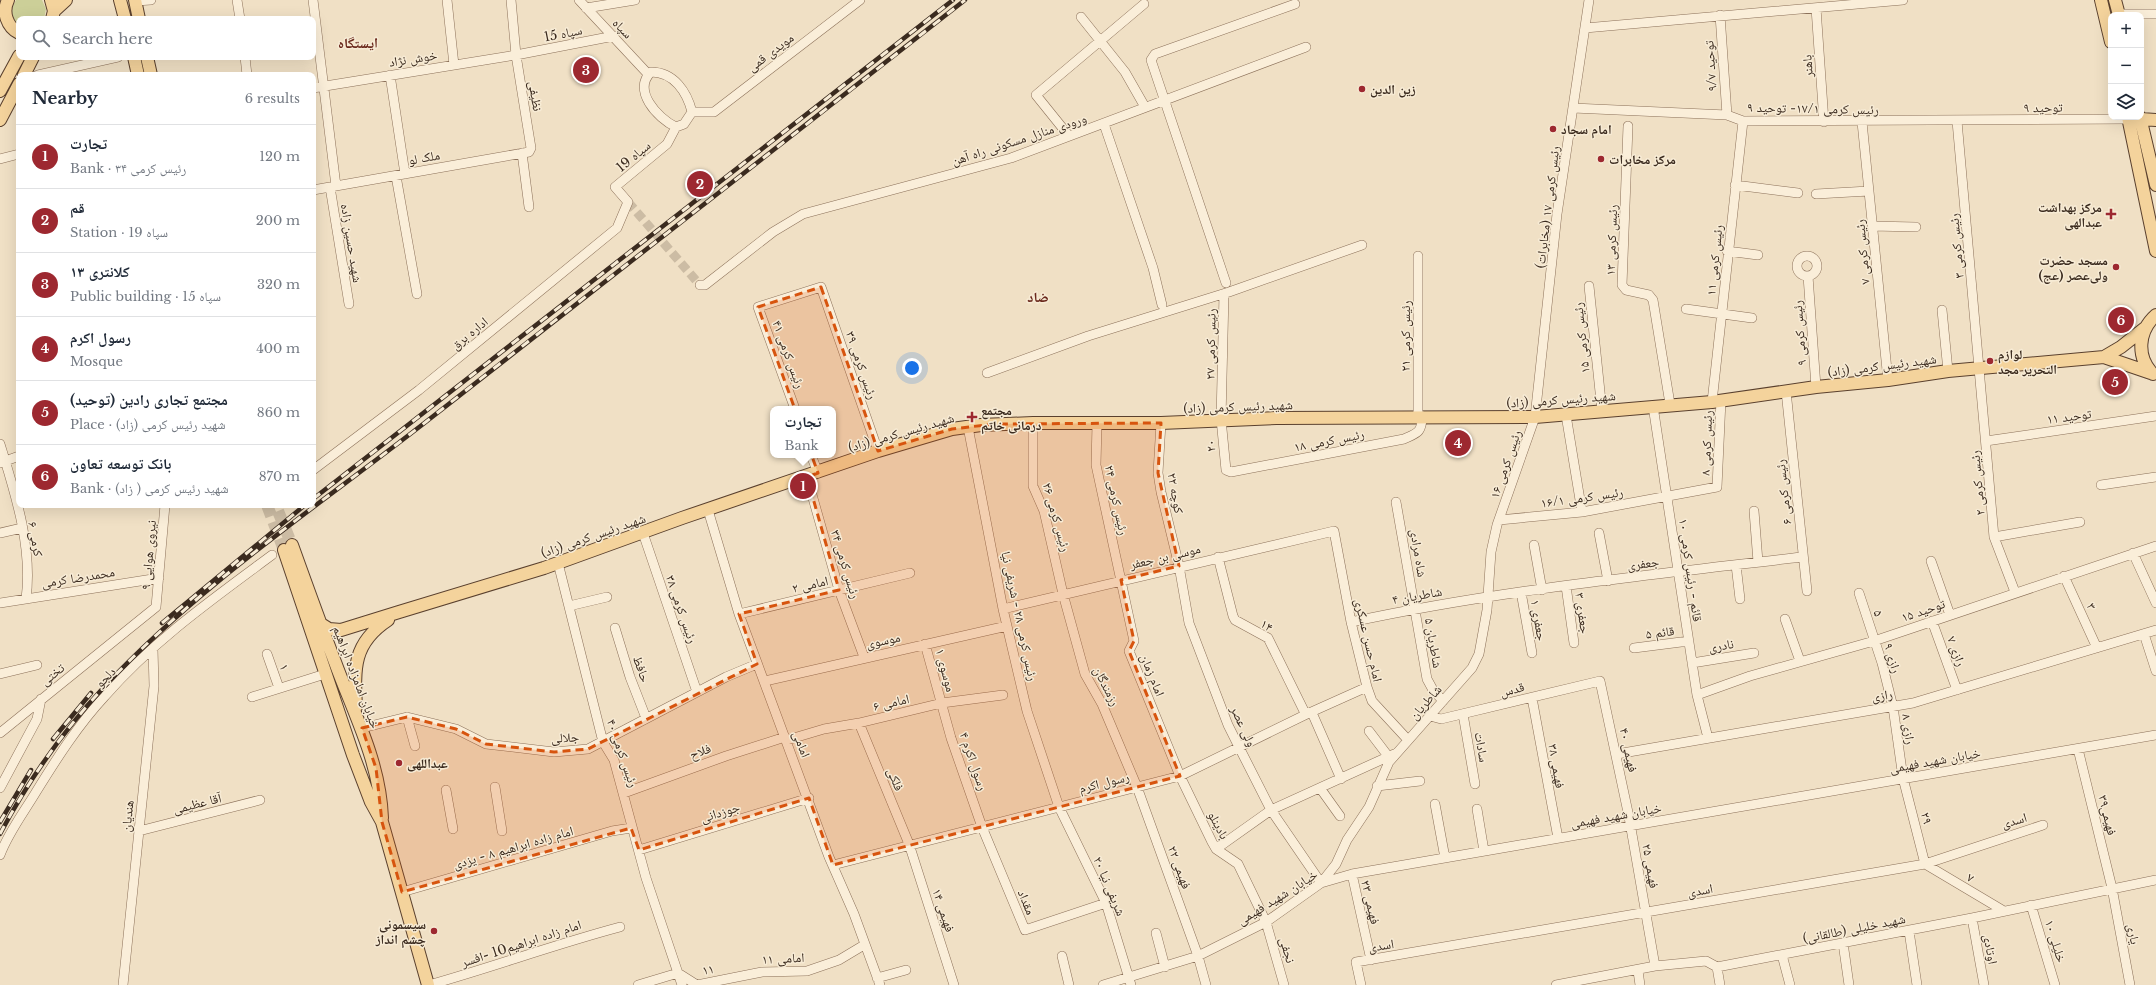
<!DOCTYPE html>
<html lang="en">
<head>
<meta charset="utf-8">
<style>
	:root { --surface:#fff; --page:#f2f2f3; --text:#1f2937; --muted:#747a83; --line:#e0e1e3; --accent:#9d2830 }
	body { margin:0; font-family:"Libre Baskerville","Noto Naskh Arabic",serif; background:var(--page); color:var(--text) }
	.controls { position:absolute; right:12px; top:12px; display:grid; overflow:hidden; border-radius:8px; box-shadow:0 4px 16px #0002 }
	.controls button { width:36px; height:36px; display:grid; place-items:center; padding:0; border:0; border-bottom:1px solid var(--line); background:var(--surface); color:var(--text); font:20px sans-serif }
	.you { position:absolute; left:912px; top:368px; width:14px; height:14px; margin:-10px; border:3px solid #fff; border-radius:50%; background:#1a73e8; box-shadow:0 0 0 6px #1a73e833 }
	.badge { display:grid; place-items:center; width:26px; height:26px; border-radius:50%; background:var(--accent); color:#fff; font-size:13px; font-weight:700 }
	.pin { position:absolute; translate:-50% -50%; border:2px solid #fff; box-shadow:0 1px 4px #0006 }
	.popup { position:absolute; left:770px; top:406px; width:66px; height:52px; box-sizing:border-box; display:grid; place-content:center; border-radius:8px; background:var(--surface); filter:drop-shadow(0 1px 3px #0005); font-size:13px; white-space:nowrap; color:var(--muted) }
	.popup b { font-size:15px; color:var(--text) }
	.popup::after { content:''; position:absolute; left:50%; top:100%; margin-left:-8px; border:8px solid transparent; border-top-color:var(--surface) }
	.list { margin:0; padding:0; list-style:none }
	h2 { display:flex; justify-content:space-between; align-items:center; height:52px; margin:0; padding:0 16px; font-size:17px }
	h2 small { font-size:13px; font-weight:400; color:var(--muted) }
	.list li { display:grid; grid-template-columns:26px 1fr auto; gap:12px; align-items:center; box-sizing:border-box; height:64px; padding:0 16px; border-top:1px solid var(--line) }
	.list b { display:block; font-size:15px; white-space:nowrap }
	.list p { margin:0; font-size:13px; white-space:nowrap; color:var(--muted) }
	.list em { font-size:13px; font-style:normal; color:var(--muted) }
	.icon { flex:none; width:22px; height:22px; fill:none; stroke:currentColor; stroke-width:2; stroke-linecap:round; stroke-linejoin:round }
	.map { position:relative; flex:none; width:2156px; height:985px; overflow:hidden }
	.search { position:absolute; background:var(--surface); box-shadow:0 4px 16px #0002; left:16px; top:16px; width:300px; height:44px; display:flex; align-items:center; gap:10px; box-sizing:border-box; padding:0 14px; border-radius:8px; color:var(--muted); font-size:15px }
	.panel { position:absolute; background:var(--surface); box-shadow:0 4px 16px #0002; left:16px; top:72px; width:300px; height:436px; border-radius:8px }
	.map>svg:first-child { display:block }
</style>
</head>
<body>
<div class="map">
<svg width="2156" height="985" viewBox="0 0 2156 985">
	<rect width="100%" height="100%" fill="#f0e0c5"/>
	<path fill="#cccf98" d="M16 0H42L46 9 44 19H19V26C11 18 10 10 16 0Z"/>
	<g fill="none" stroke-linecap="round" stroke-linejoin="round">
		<path stroke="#ccbca4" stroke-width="9" stroke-dasharray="9 4.5" stroke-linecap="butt" d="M628 202 700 285"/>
		<path stroke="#ccbca4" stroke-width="12" stroke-dasharray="12 6" stroke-linecap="butt" d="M267 505 284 550
			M278 511 292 545"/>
		<g stroke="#8c715a" stroke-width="10">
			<path id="minor" d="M237 0 240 19
				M313 0 336 186
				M447 0 454 65
				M579 0 648 74
				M135 1 151 0
				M586 8 635 0
				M1816 8 1824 122
				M2119 14H2156
				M1720 15 1727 115
				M1081 17 1125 72 1145 107
				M1585 28 1903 0
				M245 57 247 75
				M651 72C674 72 687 92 692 112L684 124 676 127C657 118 632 90 651 72Z
				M38 75 118 57
				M390 75 405 174
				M313 88 516 55 614 36
				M1573 108 1727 115 1743 121 2129 119
				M692 112H714L860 0
				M1957 121 1994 537 2015 592
				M1862 122 1888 380
				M1104 124 1153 268 1162 305
				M1628 126 1622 285 1626 290 1649 295 1653 300 1670 404
				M1069 136 1036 95 1144 4
				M522 153 529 207
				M0 159 19 154
				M396 176 417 294
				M1735 185 1798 193
				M330 187 349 304
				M313 190 529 152 531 148 516 55 511 0
				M1816 194 1869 191
				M1872 226 1916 227
				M1727 251 1758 255
				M1797 266a10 10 0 1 1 20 0a10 10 0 1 1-20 0Z
				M1418 256V416
				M1808 276 1816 387
				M1226 283 1151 60 1155 54 1295 4
				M700 285H705L773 232 803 214 1011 158 1306 47
				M1589 286 1602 411
				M1224 294 1221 419 1226 470 1231 472 1404 439C1417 433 1422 433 1422 416
				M1686 309 1752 318
				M1942 310 1948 371
				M987 373 1088 336 1229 292 1362 245
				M1786 391 1807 591
				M1712 402 1743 121
				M1653 406 1697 695 1708 738
				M795 409 758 307 821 287 878 451
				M1566 415 1582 512
				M1033 423V486L1044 511 1063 594 1085 674 1102 704 1137 787 1198 956 1206 985
				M1161 423 1158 473 1161 492 1179 566 1189 623 1228 725 1239 747 1271 810 1321 883 1336 864 1347 840 1369 807 1389 762 1472 668 1479 654 1487 610 1491 552 1497 525 1535 417 1557 214 1589 0
				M1097 424 1096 465 1134 641 1129 651 1180 776 1212 842 1216 849 1238 864 1266 922 1284 985
				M968 427 1003 609 1027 711 1059 807 1106 903 1131 985
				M1986 441 2156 416
				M0 444C15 493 33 547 26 599
				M811 455 818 473
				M0 463 19 456
				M313 470 419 390 617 228 628 202 615 187 667 144 676 127
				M807 477 839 590 864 657
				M2101 485 2156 477
				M1396 502 1427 679 1433 690 1443 701
				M708 510 739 614 829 857 854 914 880 985
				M1754 511 1758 562
				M1499 520 1582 512 1717 487 1721 400
				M0 533 22 528
				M643 533 697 692
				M1599 533 1608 581
				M1994 537 2080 522
				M1534 545 1542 590
				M2133 553 2156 603
				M1218 557 1233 616 1235 620 1268 638 1304 711 1313 715 1341 779
				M1931 561 1950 615
				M558 563 603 742 614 760 646 878 682 985
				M1736 565 1740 599
				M2064 576 2097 648
				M1566 586 1574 643
				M1521 592 1532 653
				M1859 593 1882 663 1893 707 1903 778 1925 864 2004 911
				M0 603 159 578
				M569 606 607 597
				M1003 609 1334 531 1351 622 1367 687 1372 701 1408 740
				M739 614 910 573
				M1785 619 1800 661
				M1932 621 1957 690
				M1351 622C1499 590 1651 575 1802 557
				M615 628 630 677 646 718
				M2144 634 2156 671
				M925 644 951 738 982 827 1025 930 1106 903
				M1634 648 1689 641
				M267 654 279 688
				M1692 663 1754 653
				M0 674 37 665
				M765 681 1007 626
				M1697 695 1750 676 1874 641 2156 546
				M252 697 325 674
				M1532 698 1558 838
				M1463 714 1475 784
				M1430 716 1441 719 1600 681 1629 817 1655 966
				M407 717 415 746
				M859 723 909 844 954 985
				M362 728 407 717 456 729 486 744 554 752 588 749 726 677 757 664
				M1369 731 1388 756
				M0 733 156 607 165 505
				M787 740 824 729 859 723 942 703 1003 695
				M2078 749 2112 888 2130 985
				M1617 754 1913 703 2156 630
				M1377 786 1420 781
				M495 787 502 831
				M0 788 37 719 41 699
				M1320 788 1340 816
				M446 790 453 829
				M624 793 726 756 785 737
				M1435 804 1445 858
				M1477 809 1484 851
				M139 831 260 800
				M1216 849 1271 810 1394 754
				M639 850 809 798
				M0 855C8 833 24 812 36 792 57 758 78 725 105 696 153 641 214 598 272 555
				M833 865 1180 776 1309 713 1367 687
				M1352 874 1371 960
				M402 892 612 831 631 828
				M2031 905 2055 985
				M1972 918 1984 985
				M1909 931 1917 985
				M1156 933 1165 967
				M1843 943 1849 985
				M1782 955 1790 985
				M1062 956 1069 985
				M1717 967 1720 985
				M1638 971 1640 985
				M678 973 697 985 762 972 807 971 839 960 864 945
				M877 978 906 970
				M123 985 154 686 153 649
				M429 985C493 967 556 944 620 927
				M638 985 678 973
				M1103 985 1198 956 1266 922 1321 883 1352 874 2156 735
				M1361 985 1356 962 1925 864 2043 825
				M1556 985 1655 966 1706 961 1717 967 1972 918 2156 880"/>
		</g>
		<g stroke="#5a402e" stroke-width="14">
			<path id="major" d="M8 0C2 12 7 27 19 33
				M51 0 54 11 52 19
				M120 0 125 19
				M135 0 139 19
				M2101 0 2111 42
				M2115 0 2119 15
				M54 11 66 0
				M134 57 138 75
				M147 57 151 75
				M24 75 33 57
				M0 91 19 56
				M2128 117 2156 251
				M2140 117 2156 185
				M2141 119 2156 120
				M0 120 19 84
				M2104 357 2121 347 2145 328
				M2153 374C2136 357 2138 331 2156 315
				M292 545C306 584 320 623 335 662 354 714 380 762 382 818
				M284 550 353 755 371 802 382 822 428 985
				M321 624 329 629 341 630 399 612 544 568 682 518 878 451 952 429 981 425 1033 423H1161L1276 418 1535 417 1712 402 1816 387 1888 380 1948 371 2104 357 2151 373
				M356 707C354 668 353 643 388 620"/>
		</g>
		<use href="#minor" stroke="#faeed9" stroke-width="9"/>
		<use href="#major" stroke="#f4d39c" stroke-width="12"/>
		<g stroke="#3b2b1f" stroke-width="4.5">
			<path id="rail" d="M313 499 953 0
				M162 623 305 505
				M53 739 91 693
				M0 822 31 770
				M0 834C28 781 63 731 104 687 198 586 318 506 427 421 606 280 786 141 965 0"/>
		</g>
		<use href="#rail" stroke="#f7ebd5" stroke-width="3" stroke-dasharray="9" stroke-linecap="butt"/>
	</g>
	<path fill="#d7540e" fill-opacity="0.2" stroke="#d7540e" stroke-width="3" stroke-dasharray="8 5" stroke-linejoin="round" d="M821 287 878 451 952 429 994 424 1161 423 1158 473 1179 566 1121 580 1134 641 1129 651 1180 776 833 865 809 798 639 850 631 828 402 892 382 822 376 768 362 728 407 717 456 729 486 744 554 752 588 749 757 664 739 614 839 590 807 477 818 473 758 307Z"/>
	<g fill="#9d2830" stroke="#f7ebd5" stroke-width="1.5">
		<circle cx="1362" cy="89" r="4"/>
		<circle cx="1553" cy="129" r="4"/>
		<circle cx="1601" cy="159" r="4"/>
		<path d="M2109 208h4v4h4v4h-4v4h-4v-4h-4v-4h4z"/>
		<circle cx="2116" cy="267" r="4"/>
		<circle cx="1990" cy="361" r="4"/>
		<path d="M970 411h4v4h4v4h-4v4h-4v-4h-4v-4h4z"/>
		<circle cx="399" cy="763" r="4"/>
		<circle cx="434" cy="931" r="4"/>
	</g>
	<g text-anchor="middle" stroke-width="3" stroke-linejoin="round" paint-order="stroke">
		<g font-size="13" fill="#3b2b1f" stroke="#f7ebd5">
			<text transform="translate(623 28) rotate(46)" y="5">سپاه</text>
			<text transform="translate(563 33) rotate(-11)" y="5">سپاه 15</text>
			<text transform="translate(770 52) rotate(-37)" y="5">مویدی قمی</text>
			<text transform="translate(413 58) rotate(-9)" y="5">خوش نژاد</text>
			<text transform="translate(1710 66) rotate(-94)" y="5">توحید ۹/۷</text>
			<text transform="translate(1807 66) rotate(-94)" y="5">باهنر</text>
			<text transform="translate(536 96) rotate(81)" y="5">نظیفی</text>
			<text transform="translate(2043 107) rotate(-1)" y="5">توحید ۹</text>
			<text transform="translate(1813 108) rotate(1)" y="5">رئیس کرمی ۱۷/۱- توحید ۹</text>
			<text transform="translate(1019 139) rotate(-18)" y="5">ورودی منازل مسکونی راه آهن</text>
			<text transform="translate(633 156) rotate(-40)" y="5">سپاه 19</text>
			<text transform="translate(424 157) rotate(-10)" y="5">ملک لو</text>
			<text transform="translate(1547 207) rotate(-83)" y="5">رئیس کرمی ۱۷ (مخابرات)</text>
			<text transform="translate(1611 240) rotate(-88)" y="5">رئیس کرمی ۱۳</text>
			<text transform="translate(352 243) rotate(81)" y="5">شهید حسین زاده</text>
			<text transform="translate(1956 246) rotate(-95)" y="5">رئیس کرمی ۳</text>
			<text transform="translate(1862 252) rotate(-95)" y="5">رئیس کرمی ۷</text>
			<text transform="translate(1714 260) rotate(-84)" y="5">رئیس کرمی ۱۱</text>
			<text transform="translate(469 333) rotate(-39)" y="5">اداره برق</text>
			<text transform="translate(1799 333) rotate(-94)" y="5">رئیس کرمی ۹</text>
			<text transform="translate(1405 336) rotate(-90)" y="5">رئیس کرمی ۲۱</text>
			<text transform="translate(1581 338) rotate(-96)" y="5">رئیس کرمی ۱۵</text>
			<text transform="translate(1210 344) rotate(-89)" y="5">رئیس کرمی ۲۷</text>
			<text transform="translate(789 354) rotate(70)" y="5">رئیس کرمی ۴۱</text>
			<text transform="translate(862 365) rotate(71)" y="5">رئیس کرمی ۳۹</text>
			<text transform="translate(1882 365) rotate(-7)" y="5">شهید رئیس کرمی (زاد)</text>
			<text transform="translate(1561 399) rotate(-4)" y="5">شهید رئیس کرمی (زاد)</text>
			<text transform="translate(1238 406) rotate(-2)" y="5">شهید رئیس کرمی (زاد)</text>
			<text transform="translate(2069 416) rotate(-8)" y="5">توحید ۱۱</text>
			<text transform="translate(901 432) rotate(-16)" y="5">شهید رئیس کرمی (زاد)</text>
			<text transform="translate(1329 440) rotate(-11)" y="5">رئیس کرمی ۱۸</text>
			<text transform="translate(1706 443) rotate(-88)" y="5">رئیس کرمی ۸</text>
			<text transform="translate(1210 446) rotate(-95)" y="5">۲۰</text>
			<text transform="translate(1505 464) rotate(-71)" y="5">رئیس کرمی ۱۶</text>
			<text transform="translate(1977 483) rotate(-95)" y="5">رئیس کرمی ۲</text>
			<text transform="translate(1783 492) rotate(-96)" y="5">رئیس کرمی ۶</text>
			<text transform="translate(1176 493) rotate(80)" y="5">کوچه ۲۲</text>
			<text transform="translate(1582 497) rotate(-8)" y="5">رئیس کرمی ۱۶/۱</text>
			<text transform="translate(1117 500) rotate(78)" y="5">رئیس کرمی ۲۴</text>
			<text transform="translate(1057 517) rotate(74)" y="5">رئیس کرمی ۲۶</text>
			<text transform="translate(593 535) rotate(-19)" y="5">شهید رئیس کرمی (زاد)</text>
			<text transform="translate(36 539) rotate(80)" y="5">کرمی ۶</text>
			<text transform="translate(1419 553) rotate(81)" y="5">شاه مرادی</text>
			<text transform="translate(148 555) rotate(-85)" y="5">نیروی هوایی ۹</text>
			<text transform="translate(1165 556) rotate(-13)" y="5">موسی بن جعفر</text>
			<text transform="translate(1643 563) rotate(-7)" y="5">جعفری</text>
			<text transform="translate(846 564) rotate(73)" y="5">رئیس کرمی ۳۴</text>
			<text transform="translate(1691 570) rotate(82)" y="5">قائم - رئیس کرمی ۱۰</text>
			<text transform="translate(78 577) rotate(-9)" y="5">محمدرضا کرمی</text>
			<text transform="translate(810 584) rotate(-13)" y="5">امامی ۲</text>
			<text transform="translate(1417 595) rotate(-10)" y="5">شاطریان ۴</text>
			<text transform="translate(2092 606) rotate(65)" y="5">۳</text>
			<text transform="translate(682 609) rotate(71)" y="5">رئیس کرمی ۳۸</text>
			<text transform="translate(1923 610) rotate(-19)" y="5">توحید ۱۵</text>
			<text transform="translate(1583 613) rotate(82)" y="5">جعفری ۳</text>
			<text transform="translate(1879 613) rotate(72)" y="5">۵</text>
			<text transform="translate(1020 616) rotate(78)" y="5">رئیس کرمی ۲۸ - شریفی نیا</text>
			<text transform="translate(1539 620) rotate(80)" y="5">جعفری ۱</text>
			<text transform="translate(1267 625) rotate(35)" y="5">۱۴</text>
			<text transform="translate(1660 632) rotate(-7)" y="5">قائم ۵</text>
			<text transform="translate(883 640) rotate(-12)" y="5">موسوی</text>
			<text transform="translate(1369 640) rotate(77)" y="5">امام حسن عسکری</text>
			<text transform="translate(1434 643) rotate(80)" y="5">شاطریان ۵</text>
			<text transform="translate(1721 645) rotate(-9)" y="5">نادری</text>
			<text transform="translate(1957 651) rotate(70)" y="5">رازی ۷</text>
			<text transform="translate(1893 658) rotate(73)" y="5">رازی ۹</text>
			<text transform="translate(285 667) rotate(71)" y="5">۱</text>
			<text transform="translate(642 669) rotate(71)" y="5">حافظ</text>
			<text transform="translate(946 670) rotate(75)" y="5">موسوی ۱</text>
			<text transform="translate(52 674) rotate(-39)" y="5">تختی</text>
			<text transform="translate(1153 675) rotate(68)" y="5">امام زمان</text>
			<text transform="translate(105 677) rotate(-45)" y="5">دلجو</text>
			<text transform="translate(357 677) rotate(69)" y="5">خیابان امامزاده ابراهیم</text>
			<text transform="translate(1107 686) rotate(63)" y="5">رزمندگان</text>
			<text transform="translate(1512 689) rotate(-15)" y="5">قدس</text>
			<text transform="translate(1882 695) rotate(-9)" y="5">رازی</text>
			<text transform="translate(891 702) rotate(-13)" y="5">امامی ۶</text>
			<text transform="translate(1425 702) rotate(-49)" y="5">شاطریان</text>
			<text transform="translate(1244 726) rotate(65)" y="5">ولی عصر</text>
			<text transform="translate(1909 729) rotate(82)" y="5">رازی ۸</text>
			<text transform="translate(565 737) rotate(-3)" y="5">جلالی</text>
			<text transform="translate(802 744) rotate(69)" y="5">امامی</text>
			<text transform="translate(1482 747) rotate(80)" y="5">سادات</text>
			<text transform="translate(1629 750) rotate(78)" y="5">فهیمی ۴۰</text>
			<text transform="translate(700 751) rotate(-20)" y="5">فلاح</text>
			<text transform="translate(623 753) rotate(71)" y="5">رئیس کرمی ۴۰</text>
			<text transform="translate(1935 760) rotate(-10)" y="5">خیابان شهید فهیمی</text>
			<text transform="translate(974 761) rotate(71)" y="5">رسول اکرم ۴</text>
			<text transform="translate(1557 766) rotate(80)" y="5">فهیمی ۳۸</text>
			<text transform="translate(896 779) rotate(68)" y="5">فلکی</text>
			<text transform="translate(1104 782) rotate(-14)" y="5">رسول اکرم</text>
			<text transform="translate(197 803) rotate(-14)" y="5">آقا عظیمی</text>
			<text transform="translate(720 812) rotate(-17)" y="5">جوزدانی</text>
			<text transform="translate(1616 815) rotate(-10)" y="5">خیابان شهید فهیمی</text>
			<text transform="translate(2108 815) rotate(76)" y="5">فهیمی۳۹</text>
			<text transform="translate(127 816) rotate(-84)" y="5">هندیان</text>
			<text transform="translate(1927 818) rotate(76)" y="5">۲۹</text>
			<text transform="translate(2014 820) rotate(-16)" y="5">اسدی</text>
			<text transform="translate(1219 825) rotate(62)" y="5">بادینلو</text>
			<text transform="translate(513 847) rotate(-16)" y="5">امام زاده ابراهیم ۸ - یزدی</text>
			<text transform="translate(1651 866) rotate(80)" y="5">فهیمی ۲۵</text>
			<text transform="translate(1180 867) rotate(70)" y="5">فهیمی ۲۲</text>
			<text transform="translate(1971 877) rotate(32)" y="5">۷</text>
			<text transform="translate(1110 886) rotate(67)" y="5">۲۰ شریفی نیا</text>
			<text transform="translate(1700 890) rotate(-11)" y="5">اسدی</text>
			<text transform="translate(1277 897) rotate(-32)" y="5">خیابان شهید فهیمی</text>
			<text transform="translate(1027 902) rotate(68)" y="5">مقداد</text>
			<text transform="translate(1371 902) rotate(77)" y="5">فهیمی ۲۳</text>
			<text transform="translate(944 910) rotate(72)" y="5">فهیمی ۱۴</text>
			<text transform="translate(1854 928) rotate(-11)" y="5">شهید خلیلی (طالقانی)</text>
			<text transform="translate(2134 934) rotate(79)" y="5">یاری</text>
			<text transform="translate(2056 941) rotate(73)" y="5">خلیلی ۱۰</text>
			<text transform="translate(521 943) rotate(-18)" y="5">امام زاده ابراهیم10 -افسر</text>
			<text transform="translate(1381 945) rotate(-9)" y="5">اسدی</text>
			<text transform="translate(1991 949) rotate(80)" y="5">اوتادی</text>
			<text transform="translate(1288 950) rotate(74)" y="5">نجفی</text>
			<text transform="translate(783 958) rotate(-3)" y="5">امامی ۱۱</text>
			<text transform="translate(708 969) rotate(-12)" y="5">۱۱</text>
		</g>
		<g font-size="13" font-weight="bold" fill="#3b2b1f" stroke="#f7ebd5" text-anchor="start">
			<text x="1370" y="94">زین الدین</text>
			<text x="1561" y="134">امام سجاد</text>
			<text x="1609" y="164">مرکز مخابرات</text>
			<text x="2102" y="212" text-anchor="end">مرکز بهداشت<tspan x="2102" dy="15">عبدالهی</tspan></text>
			<text x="2108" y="265" text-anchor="end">مسجد حضرت<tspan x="2108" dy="15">ولی‌عصر (عج)</tspan></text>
			<text x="1998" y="359">لوازم<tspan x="1998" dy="15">التحریر مجد</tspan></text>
			<text x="981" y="415">مجتمع<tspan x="981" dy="15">درمانی خاتم</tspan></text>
			<text x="407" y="768">عبداللهی</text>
			<text x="426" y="929" text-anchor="end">سیسمونی<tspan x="426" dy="15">چشم انداز</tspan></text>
		</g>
		<g font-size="14" font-weight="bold" fill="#6a281c" stroke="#f7ebd5">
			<text x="358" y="48">ایستگاه</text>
			<text x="1038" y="302">ضاد</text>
		</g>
	</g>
</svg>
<div class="controls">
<button>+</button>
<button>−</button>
<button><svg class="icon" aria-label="layers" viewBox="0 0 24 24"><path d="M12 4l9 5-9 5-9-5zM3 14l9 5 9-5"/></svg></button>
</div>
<div class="you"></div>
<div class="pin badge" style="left:803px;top:486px">1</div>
<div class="popup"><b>تجارت</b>Bank</div>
<div class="pin badge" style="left:700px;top:184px">2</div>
<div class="pin badge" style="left:586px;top:70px">3</div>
<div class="pin badge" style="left:1458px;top:443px">4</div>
<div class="pin badge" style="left:2115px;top:382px">5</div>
<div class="pin badge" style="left:2121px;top:320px">6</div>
<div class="search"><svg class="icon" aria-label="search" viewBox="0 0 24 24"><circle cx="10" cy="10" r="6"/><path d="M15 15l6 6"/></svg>Search here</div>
<section class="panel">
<h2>Nearby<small>6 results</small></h2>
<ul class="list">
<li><span class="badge">1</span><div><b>تجارت</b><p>Bank · رئیس کرمی ۳۴</p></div><em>120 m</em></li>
<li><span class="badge">2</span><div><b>قم</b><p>Station · سپاه 19</p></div><em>200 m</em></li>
<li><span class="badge">3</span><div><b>کلانتری ۱۳</b><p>Public building · سپاه 15</p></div><em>320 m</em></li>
<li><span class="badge">4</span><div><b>رسول اکرم</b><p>Mosque</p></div><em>400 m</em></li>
<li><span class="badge">5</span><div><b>مجتمع تجاری رادین (توحید)</b><p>Place · شهید رئیس کرمی (زاد)</p></div><em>860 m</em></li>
<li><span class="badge">6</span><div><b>بانک توسعه تعاون</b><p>Bank · شهید رئیس کرمی ( زاد)</p></div><em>870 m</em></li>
</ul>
</section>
</div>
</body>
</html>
